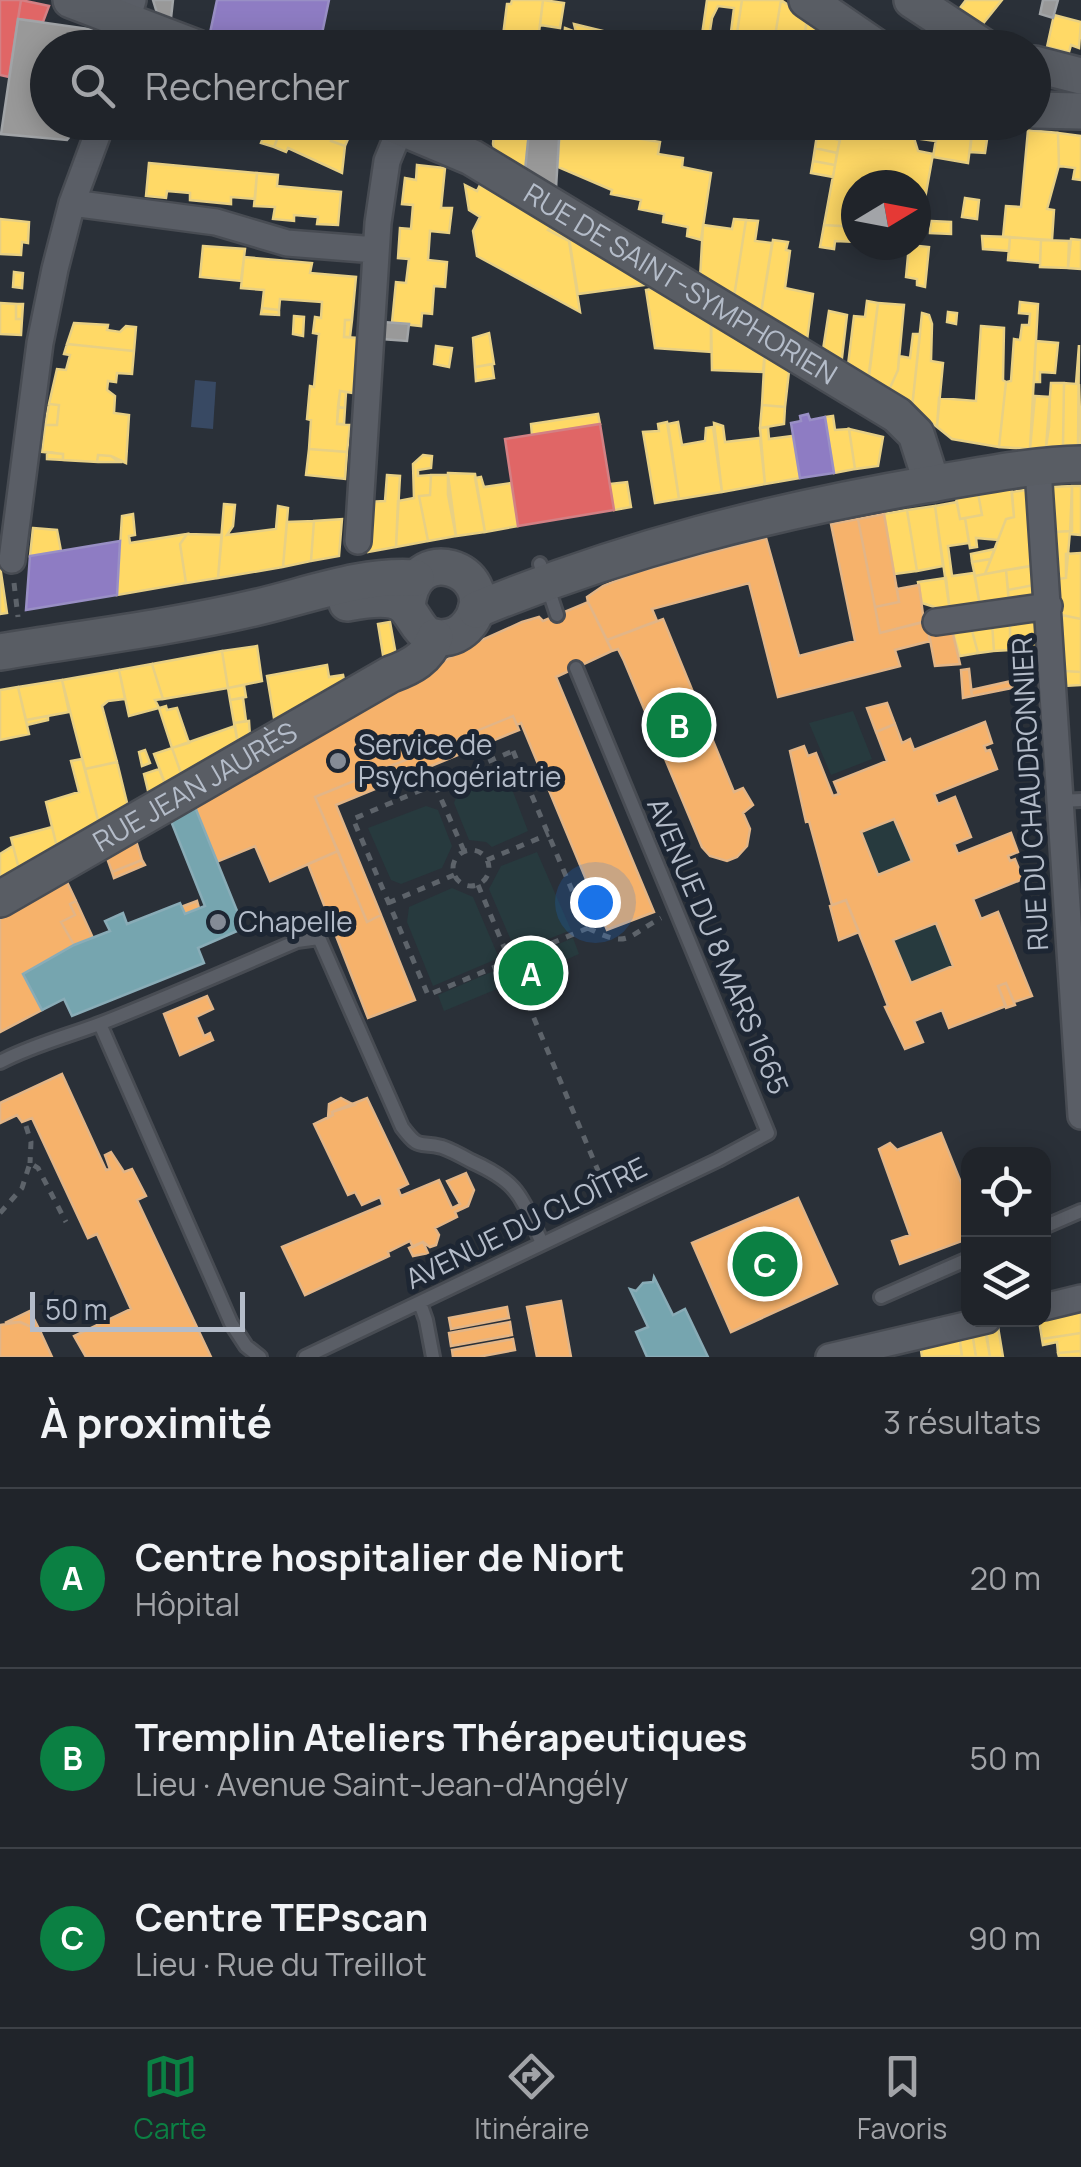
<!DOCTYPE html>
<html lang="fr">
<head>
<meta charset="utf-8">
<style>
	:root { --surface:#20242a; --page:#282c32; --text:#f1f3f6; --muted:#a2a4a8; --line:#3d4147; --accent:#0b8043 }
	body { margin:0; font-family:Manrope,sans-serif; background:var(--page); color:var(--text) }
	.controls { position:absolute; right:30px; bottom:30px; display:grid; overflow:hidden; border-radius:20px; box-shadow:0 5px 25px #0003 }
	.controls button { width:90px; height:90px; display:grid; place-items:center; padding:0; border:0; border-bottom:2px solid var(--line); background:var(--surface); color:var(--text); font:50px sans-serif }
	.compass { position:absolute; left:841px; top:170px; width:90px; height:90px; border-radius:50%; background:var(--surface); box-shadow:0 5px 25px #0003; rotate:80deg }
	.scale { position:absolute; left:30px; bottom:25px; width:215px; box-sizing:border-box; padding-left:10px; border:5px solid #b4bcc9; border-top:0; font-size:28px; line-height:35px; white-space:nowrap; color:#b4bcc9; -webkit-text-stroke:8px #1d2633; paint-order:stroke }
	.you { position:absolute; left:595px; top:902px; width:35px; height:35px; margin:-25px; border:8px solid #fff; border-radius:50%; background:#1a73e8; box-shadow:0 0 0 15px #1a73e833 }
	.badge { display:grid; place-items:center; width:65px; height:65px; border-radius:50%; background:var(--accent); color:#fff; font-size:32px; font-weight:700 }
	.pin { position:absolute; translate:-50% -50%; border:5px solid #fff; box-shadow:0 2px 10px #0006 }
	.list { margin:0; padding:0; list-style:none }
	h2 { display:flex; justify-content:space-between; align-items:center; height:130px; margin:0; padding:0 40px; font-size:42px }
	h2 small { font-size:32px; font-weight:400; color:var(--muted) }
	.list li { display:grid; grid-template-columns:65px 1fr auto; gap:30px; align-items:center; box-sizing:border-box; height:180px; padding:0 40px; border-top:2px solid var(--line) }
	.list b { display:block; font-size:38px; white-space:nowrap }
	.list p { margin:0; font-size:32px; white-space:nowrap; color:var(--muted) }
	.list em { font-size:32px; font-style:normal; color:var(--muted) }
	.icon { flex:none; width:55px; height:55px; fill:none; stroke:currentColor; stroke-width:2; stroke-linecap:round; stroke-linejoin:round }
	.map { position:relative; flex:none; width:1081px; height:1357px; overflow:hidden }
	.search { position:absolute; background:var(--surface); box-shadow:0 5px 25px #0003; left:30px; right:30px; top:30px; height:110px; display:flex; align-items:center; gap:25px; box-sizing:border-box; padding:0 35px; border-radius:55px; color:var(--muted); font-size:38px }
	.sheet { height:670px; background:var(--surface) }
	nav { display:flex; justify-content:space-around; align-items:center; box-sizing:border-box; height:140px; border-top:2px solid var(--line); background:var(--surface); font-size:28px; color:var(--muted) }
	nav a { display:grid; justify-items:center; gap:5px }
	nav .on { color:var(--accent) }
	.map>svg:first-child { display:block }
</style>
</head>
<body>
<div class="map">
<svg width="1081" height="1357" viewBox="0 0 1081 1357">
	<rect width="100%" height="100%" fill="#2a3038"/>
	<path fill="#273a3e" d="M853 711 872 759 831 775 809 723Z
		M505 771 528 831 492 847 486 842 469 840 454 803 458 792Z
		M426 806 438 810 452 846 442 868 401 884 391 880 368 828Z
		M894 819 912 861 878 875 861 832Z
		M537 852 571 930 516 952 489 889 501 866Z
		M452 888 473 897 499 958 433 986 407 922 409 907Z
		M936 923 953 966 911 983 893 940Z
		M573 938 579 954 525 978 518 961Z
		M503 967 511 983 444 1011 438 995Z"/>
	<path fill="#384963" d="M195 380 216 382 213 429 191 427Z"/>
	<path fill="#ffd966" stroke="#e8d084" stroke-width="2.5" d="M512 0H543L537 48H506L508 38 503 36 507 4H511Z
		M543 0 564 3 560 28 540 25Z
		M707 0H742L737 33 731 32 734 8 718 6 712 18 708 43 701 42Z
		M742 0H781L773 48H764L765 40 737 33Z
		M781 0 807 18 803 48H773Z
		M966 0H1002L982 25 957 12Z
		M1054 15 1081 22 1079 48 1071 45 1069 52 1047 47Z
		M807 18 820 27 817 48H803Z
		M574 24 611 33 610 41 576 32Z
		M565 28 576 32 574 41 564 40Z
		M576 32 595 37 593 48H573Z
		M595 37 610 41 609 48H593Z
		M212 122H284L274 147 261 143 263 138 226 123 224 128Z
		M284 122 296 126 298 122H318L336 130 331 141 345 146 342 173 288 148 286 152 274 147Z
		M495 122H530L525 171 496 155 493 144Z
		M560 122H611L610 126 637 129 635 138 660 142 658 154 683 158 682 167 711 173 701 240 687 236 688 227 663 222 664 214 639 209 641 200 611 194 612 190 558 167Z
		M843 122H939L936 141 914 138 918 151 933 154 919 232H916V185H856V227L824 225Z
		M939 122 973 124 968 163 933 157Z
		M819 123 842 128 840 140 817 135Z
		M973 124 989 126 985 153 970 152Z
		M1028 130 1058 133 1059 165 1047 209 1054 210 1052 240 1003 237 1006 206 1021 207Z
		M1058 133 1081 136V180L1073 179 1075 168 1059 166Z
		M334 134 348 139 345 146 331 141Z
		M817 135 840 140 837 153 815 148Z
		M815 148 837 153 835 165 813 161Z
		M813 161 835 165 833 177 811 173Z
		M149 163 257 173 255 199 231 197V204L190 200V193L179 192 167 191 166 198 146 196Z
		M417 165 445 168 441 208H452L449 233 430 231 428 260 447 262 445 287 434 286 432 314 422 313 421 326 392 323 396 282 406 283 409 259 398 258 400 228 411 229 413 205 402 204 405 178 416 180Z
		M257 173 278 175 277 186 341 192 338 225 317 224 318 217 294 215V221L273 219 275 207 254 206Z
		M465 185 477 191 480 185 552 223 548 230 569 241 580 312 477 256 473 231 480 217 469 210Z
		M965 198 979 200 977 219 962 217Z
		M0 219 29 222 28 243 22 242 21 255 0 254Z
		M734 219 746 220 734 297 700 279 703 225 732 229Z
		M746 220 758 221 755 241 772 243 761 313 734 297Z
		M931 221 951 222V234L930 233Z
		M552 223 568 232 569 241 548 230Z
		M824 225 856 227V242L835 241 834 249 820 247Z
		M568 232 644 277 645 285 578 294Z
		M982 236 1010 237 1009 251 983 249Z
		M1010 237 1041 240 1040 263 1008 260Z
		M1071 239 1081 240V269L1068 268Z
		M773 240 788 242 786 250 790 251 785 288 813 294 807 340 761 313Z
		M1041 240 1069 241 1068 268 1040 267Z
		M894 245H909V254L893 251Z
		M909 245 929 247 925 287 917 285V279L906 277Z
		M203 246 245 249 241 281 200 277Z
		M244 257 312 263 310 273 356 277 352 320H345L344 337 358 338 353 393 340 391 337 424 350 425 347 452 309 449 311 420 307 419 310 386 314 387 319 334 313 333 315 317 321 318 322 302 280 299 279 310 262 308 264 290 241 288Z
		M14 272 23 273 22 288 13 287Z
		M661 287 711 317V352L655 348 646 290Z
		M867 301 878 303 869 377 848 365 854 316 865 317Z
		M1020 302 1038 304 1030 449 999 447 1006 382 1011 381 1014 339 1020 340 1022 325H1029L1030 314 1019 313Z
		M0 303 16 304V319H22L21 335 0 334Z
		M878 303 904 305 898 370 889 390 868 380Z
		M16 304H23L22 319H16Z
		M262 308 279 310V315L261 314Z
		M829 311 847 315 841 366 822 356Z
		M948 312 957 313 956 324 947 322Z
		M922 313 929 315 932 324 931 361 943 363 937 427 912 408Z
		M294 316 304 317 303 336 293 334Z
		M711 317 765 350 763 372 712 370Z
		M345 320H352L350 337H344Z
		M74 323 108 325 107 330 120 332 126 326 136 327 134 351 67 344Z
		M981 326 1004 328 1003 380 1006 382 999 447 952 439 937 427 939 398 976 401Z
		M489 333 494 364 475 367 473 338Z
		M913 334H920L912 408 889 390 898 370 899 356 910 358Z
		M1036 341 1058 343 1055 373 1040 372V382H1034Z
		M67 344 134 351 132 374 117 373 116 382 108 381 107 390 115 396 114 413 129 415 126 463 111 456 98 455 97 462 63 460V454L42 452 45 425H57L59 405 49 404 57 369 66 370 70 355 64 354Z
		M1079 345 1078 445 1063 446 1064 383 1076 384Z
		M436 346 452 348 449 367 434 364Z
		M765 350 792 371H789L785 407 762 405Z
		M492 364 494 378 476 381 475 367Z
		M1051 383H1064L1063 446 1046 447Z
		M1079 384 1081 444 1078 445Z
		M340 391 346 392 345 408 338 407Z
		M1035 396 1050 397 1049 427 1046 447 1030 449Z
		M49 404 59 405 57 425H45Z
		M762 405 785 407 784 424 760 428Z
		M338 407 345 408 344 424H337Z
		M598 414 600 424 532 435 531 424Z
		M833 416 835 430 849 429 855 469 834 473 825 417Z
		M667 422 679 499 655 503 643 432 659 431 658 424Z
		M678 422 682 445 705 441 706 428 713 427 722 492 679 499 668 424Z
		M714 423 723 426 725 442 760 438 765 484 722 492Z
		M768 427 769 439 793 436 800 478 765 484 760 428Z
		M849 429 883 437 878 466 855 469Z
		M309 449 347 452 345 479 306 475Z
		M47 452 63 454V460L47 459Z
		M98 455 111 456 119 462H97Z
		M423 455 432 456 431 468 418 470V476L431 475 430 495 419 496 428 541 396 547 398 501 414 498 413 464Z
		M448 473 475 474 485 532 456 536 448 495Z
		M387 475 400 476 396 547 368 552V502L385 501Z
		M431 475H448L456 536 428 541 419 496 430 495Z
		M481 477 484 487 511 483 518 526 485 532 475 478Z
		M627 482 631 507 614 510 609 484Z
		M1072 486V531L1054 532 1051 487Z
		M1072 486H1081V535L1070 534Z
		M1011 487 1014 517 1006 519 998 540 976 538 977 547 970 548 965 518 982 515 978 493Z
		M1025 490 1031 496 1037 565 985 574 1006 519 1014 517 1012 492Z
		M978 493 982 515 960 519 956 498Z
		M957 502 960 519 965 518 969 543 948 546 952 576 974 573 980 606 950 612 935 506Z
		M224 504 235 505 233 526 227 535 276 529 278 506 288 508 283 567 218 578Z
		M935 506 943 566 917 571 907 510Z
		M907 510 917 571 894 574 884 514Z
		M133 514 135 535 129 536 130 543 187 534 180 544 186 583 117 595 122 516Z
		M342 519 339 556 311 561 314 521Z
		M314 521 311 561 283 567 287 522Z
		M33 528 57 530 61 551 30 556Z
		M1070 531 1066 578 1058 579 1054 532Z
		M187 534 222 535 218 578 186 583 180 544Z
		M995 549 991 559 972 562 971 554Z
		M1081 553V619L1062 615 1058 579 1066 578V554Z
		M991 559 985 574 975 576 972 562Z
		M1037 565 1039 584 1008 590 1006 570Z
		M0 566 7 613 0 614Z
		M1006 570 1009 603 980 606 975 576Z
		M946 578 950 612 922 603 918 582Z
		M1039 584 1040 598 1009 605 1008 590Z
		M1040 615V636L1010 641V620Z
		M1062 615 1081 619V672L1064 671Z
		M1010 620V650L994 651 992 623Z
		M390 622 396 655 384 661 378 624Z
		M992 623 994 651 978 653 971 627Z
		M971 627 978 653 960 656 952 630Z
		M1040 636 1041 652 1011 659 1010 641Z
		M257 646 262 681 228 688 222 651Z
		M222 651 228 688 163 699 152 664Z
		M1041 652V666L1011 673V659Z
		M152 664 163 699 155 700 159 708 129 716 119 670Z
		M327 665 329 677 343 675 345 684 275 724 267 676Z
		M1041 666V682L1012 688 1011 673Z
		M119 670 125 699 108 701 102 706 117 762 85 769 62 680Z
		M1064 671 1081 672V685L1064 686Z
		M62 680 69 712 26 720 18 687Z
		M244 685 246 697 230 700 228 688Z
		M18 687 29 734 0 740V690Z
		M243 698 246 721 234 723 230 700Z
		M166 706 167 710 177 708 189 743 172 748 159 708Z
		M48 716V720L27 725 26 720Z
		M249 721 250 737 238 744 234 723Z
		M235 726 238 744 182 776 172 748Z
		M172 748 182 776 166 786 154 754Z
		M145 750 150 763 142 766 139 752Z
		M82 759 99 824 57 847 46 802 79 792 71 761Z
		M117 762 128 807 99 824 85 769Z
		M159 769 166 786 149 795 144 774Z
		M52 827 57 847 19 869 11 838Z
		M13 846 19 869 0 879V854Z
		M1081 1306V1333L1042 1339 1039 1320H1044V1314Z
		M998 1327 1003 1357H990L986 1330Z
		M985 1329 990 1357H976L972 1332Z
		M972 1332 976 1357H962L959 1334Z
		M1081 1333V1351L1058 1353 1057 1342 1043 1345 1042 1339Z
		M959 1334 962 1356 922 1357 920 1343Z
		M1081 1351V1357H1059L1058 1353Z"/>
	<path fill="#e06666" stroke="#d38084" stroke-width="2.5" d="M0 0H21L9 77 0 75Z
		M21 0 49 6 43 22 18 19Z
		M600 424 614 510 518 526 505 439Z"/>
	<path fill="#8e7cc3" stroke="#998fc5" stroke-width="2.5" d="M217 0H329L319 48H249L210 33Z
		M808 414 810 420 825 417 834 473 800 478 791 423 801 421 800 416Z
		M120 541 117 595 26 610 30 556Z"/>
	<path fill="#f6b26b" stroke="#e2b587" stroke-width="2.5" fill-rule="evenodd" d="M884 514 899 602 875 607 858 519Z
		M858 519 880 633 926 621 930 641 895 650 900 666 778 697 749 583 652 609 657 621 607 640 588 602 587 597 603 586 637 572 766 538 799 656 855 641 831 524Z
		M919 585 924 622 880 633 875 607 899 602 897 589Z
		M588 602 612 651 556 677 654 912 607 930 521 723 517 725 513 716 315 797 338 851 270 881 255 846 216 862 195 807 475 643 522 622 539 617 543 621Z
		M663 619 734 792 743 788 753 805 743 813 750 829 747 846 737 857 727 861 710 856 702 847 624 661 618 649 612 651 607 640Z
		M952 630 960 664 935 666 929 634Z
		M969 669 972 696 963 698 961 670Z
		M1011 681 1012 688 972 696 971 690Z
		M887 703 895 724 876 732 867 708Z
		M513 716 519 730 336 805 381 915 367 922 315 797Z
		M985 722 992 743 984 746 986 751 990 750 997 769 934 794 938 804 955 797 971 837 954 844 958 854 1011 833 1018 852 1008 856 1010 861 1015 859 1023 879 973 899 981 919 998 912 1032 996 1014 1002 1006 983 998 986 1006 1006 949 1028 942 1010 914 1021 923 1042 905 1049 885 1007 888 1006 846 900 832 905 809 821 806 822 790 751 804 746 808 756 816 753 833 796 839 794 834 782 887 761 876 732 895 724 902 743 910 739 914 750ZM894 819 912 861 878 875 861 832ZM936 923 953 966 911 983 893 940Z
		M136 841 142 860 112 872 107 858Z
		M338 851 367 922 381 915 415 1000 368 1018 308 864Z
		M142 860 145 865 114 878 112 872Z
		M67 882 76 901 70 904 75 915 61 922 74 945 23 974 42 1010 0 1032V919Z
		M846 900 859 932 839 940 830 906Z
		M76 901 93 938 74 945 61 922 75 915 70 904Z
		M197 901 199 908 185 914 181 907Z
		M1006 983 1015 1005 1006 1008 998 986Z
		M207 996 213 1009 196 1017 204 1036 210 1033 213 1040 180 1055 164 1014Z
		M62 1074 106 1170 110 1169 105 1155 111 1152 124 1172 132 1169 146 1196 137 1200 211 1357H86L74 1336 131 1309 97 1234 88 1238 32 1118 22 1122 17 1115 0 1123V1103Z
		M341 1098 354 1105 332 1112 333 1115 328 1118 329 1104Z
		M367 1098 408 1184 398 1189 401 1196 439 1180 452 1208 460 1204 447 1181 466 1173 474 1190 468 1206 455 1212 457 1217 435 1228 439 1235 436 1245 430 1247 423 1242 413 1247 410 1241 388 1252 389 1256 305 1295 282 1247 383 1205 380 1197 362 1205 355 1192 348 1195 314 1124 333 1115 332 1112Z
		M941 1133 968 1200V1245L967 1239 900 1264 892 1241 910 1235 879 1149 890 1143 897 1150Z
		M798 1198 837 1284 731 1332 692 1243Z
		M423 1242 428 1253 413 1256 409 1248Z
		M561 1301 571 1357H537L527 1307Z
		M507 1307 509 1318 451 1329 449 1318Z
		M30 1311 40 1331 20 1322 5 1323Z
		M20 1322 40 1331 52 1357H0V1325Z
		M510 1322 512 1335 451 1346 449 1333Z
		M513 1339 515 1350 478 1357H453L452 1350Z"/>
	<path fill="#76a5af" stroke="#89acb7" stroke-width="2.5" d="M195 807 244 928 198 948 204 963 72 1016 64 999 42 1010 23 974 74 945 110 931 105 921 123 913 127 924 180 903 185 914 205 906 171 821Z
		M654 1277 673 1315 685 1309 708 1357H647L636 1332 648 1327 630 1289 636 1291 643 1283 653 1282Z"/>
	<path fill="#999" stroke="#a1a4a7" stroke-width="2.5" d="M153 0H173L171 18 157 13Z
		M1043 0H1058L1053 18 1040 14Z
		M18 19 96 30 93 48H48V122H81L67 140 1 134Z
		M820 27 833 36 831 48H817Z
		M538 37 574 41 573 48H537Z
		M530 122H560L556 188 525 171Z
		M383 322 409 324 407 341 382 339Z"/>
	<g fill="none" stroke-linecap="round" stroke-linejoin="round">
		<g stroke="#484c53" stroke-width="18">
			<path id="lane" d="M540 564 557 615
				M1059 801 1081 800
				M100 1024 231 1323 246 1346 260 1357
				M0 1062C32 1045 68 1036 102 1023 168 997 232 969 297 941L319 938 402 1127C420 1151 418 1141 442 1147 451 1150 462 1156 471 1161 520 1183 520 1195 542 1243
				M1044 1227 1081 1211
				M881 1297 968 1259
				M420 1303 426 1320 433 1357
				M305 1357 718 1160 768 1133 576 668"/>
		</g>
		<g stroke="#484c53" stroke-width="30">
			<path id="street" d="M119 48 133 0
				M72 203 216 222 287 243 376 250
				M1038 469 1081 1116
				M358 541 378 223 387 161 401 127
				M12 560 40 343 55 269 72 203 102 122
				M936 622 1049 606
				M1044 1307 1081 1298
				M829 1357 987 1320"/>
		</g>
		<g stroke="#484c53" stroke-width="40">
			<g id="secondary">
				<path d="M71 0 197 48"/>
				<path d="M807 0 877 48"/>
				<path d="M912 0 985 48"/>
				<path d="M1034 64 1081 76"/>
				<path d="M1034 110 1081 111"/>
				<path id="s1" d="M388 122 471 157 897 415 916 434 932 484"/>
				<path d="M347 603C364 600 395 594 407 609 420 625 422 642 449 637 459 635 468 627 473 618 498 570 411 537 407 608"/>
				<path d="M476 610C623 549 774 511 930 484 980 476 1031 465 1081 464"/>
				<path d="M0 652C85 638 174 627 258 607 309 595 363 574 416 578"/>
				<path id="s2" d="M0 899 391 674C411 667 428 658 435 637"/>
			</g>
		</g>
		<path stroke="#5d636a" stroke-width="5" stroke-dasharray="8 8" stroke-linecap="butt" d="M14 583 18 617
			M513 751 588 928 428 995 353 819Z
			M435 785 464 851
			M453 868a18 18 0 1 1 36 0a18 18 0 1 1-36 0Z
			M487 860 549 834
			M478 885 607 1192
			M388 903 454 875
			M588 928C629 949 626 937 661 918
			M26 1126 31 1142 30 1163
			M0 1213 22 1188 30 1163 38 1168 66 1222"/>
		<use href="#lane" stroke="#5a5e66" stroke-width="12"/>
		<use href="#street" stroke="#5a5e66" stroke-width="25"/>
		<use href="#secondary" stroke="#595d64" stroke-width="35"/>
	</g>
	<g fill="#848b96" stroke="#1d2633" stroke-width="4">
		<circle cx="338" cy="761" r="10"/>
		<circle cx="218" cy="922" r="10"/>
	</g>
	<g text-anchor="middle" stroke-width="10" stroke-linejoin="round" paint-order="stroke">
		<g font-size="28" fill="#b4bcc9" stroke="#1d2633">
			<text dy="10" stroke="none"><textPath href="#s1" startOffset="335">RUE DE SAINT-SYMPHORIEN</textPath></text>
			<text dy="10" stroke="none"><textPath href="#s2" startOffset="225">RUE JEAN JAURÈS</textPath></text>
			<text transform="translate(1030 794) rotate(-93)" y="10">RUE DU CHAUDRONNIER</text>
			<text transform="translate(718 946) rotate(67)" y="10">AVENUE DU 8 MARS 1665</text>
			<text transform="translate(526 1223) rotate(-26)" y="10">AVENUE DU CLOÎTRE</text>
		</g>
		<g font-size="28" fill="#b4bcc9" stroke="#1d2633" text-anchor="start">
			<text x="358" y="755">Service de<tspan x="358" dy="32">Psychogériatrie</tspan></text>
			<text x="238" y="932">Chapelle</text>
		</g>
	</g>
</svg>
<div class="controls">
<button><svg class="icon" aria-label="locate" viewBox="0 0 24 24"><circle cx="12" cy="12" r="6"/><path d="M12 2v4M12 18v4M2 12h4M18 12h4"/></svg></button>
<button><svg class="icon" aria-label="layers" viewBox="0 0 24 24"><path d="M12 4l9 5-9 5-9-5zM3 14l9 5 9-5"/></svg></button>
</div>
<svg class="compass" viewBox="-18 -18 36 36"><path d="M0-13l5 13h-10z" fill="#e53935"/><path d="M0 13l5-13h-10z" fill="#a2a4a8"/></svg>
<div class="scale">50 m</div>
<div class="you"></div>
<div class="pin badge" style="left:531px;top:973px">A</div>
<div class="pin badge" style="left:679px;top:725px">B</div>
<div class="pin badge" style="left:765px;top:1264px">C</div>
<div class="search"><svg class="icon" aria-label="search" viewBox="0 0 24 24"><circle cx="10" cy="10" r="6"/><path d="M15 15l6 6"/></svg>Rechercher</div>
</div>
<section class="sheet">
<h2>À proximité<small>3 résultats</small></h2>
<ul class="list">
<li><span class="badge">A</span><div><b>Centre hospitalier de Niort</b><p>Hôpital</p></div><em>20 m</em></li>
<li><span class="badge">B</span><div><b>Tremplin Ateliers Thérapeutiques</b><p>Lieu · Avenue Saint-Jean-d'Angély</p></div><em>50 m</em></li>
<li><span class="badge">C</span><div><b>Centre TEPscan</b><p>Lieu · Rue du Treillot</p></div><em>90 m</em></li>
</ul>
</section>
<nav>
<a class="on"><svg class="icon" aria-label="map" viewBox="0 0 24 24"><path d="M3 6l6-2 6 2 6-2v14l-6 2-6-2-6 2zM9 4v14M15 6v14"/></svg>Carte</a>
<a><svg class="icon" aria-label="directions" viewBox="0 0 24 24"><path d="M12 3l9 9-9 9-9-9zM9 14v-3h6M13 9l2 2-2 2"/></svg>Itinéraire</a>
<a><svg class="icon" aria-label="saved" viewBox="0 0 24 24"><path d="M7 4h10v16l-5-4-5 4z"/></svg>Favoris</a>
</nav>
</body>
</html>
